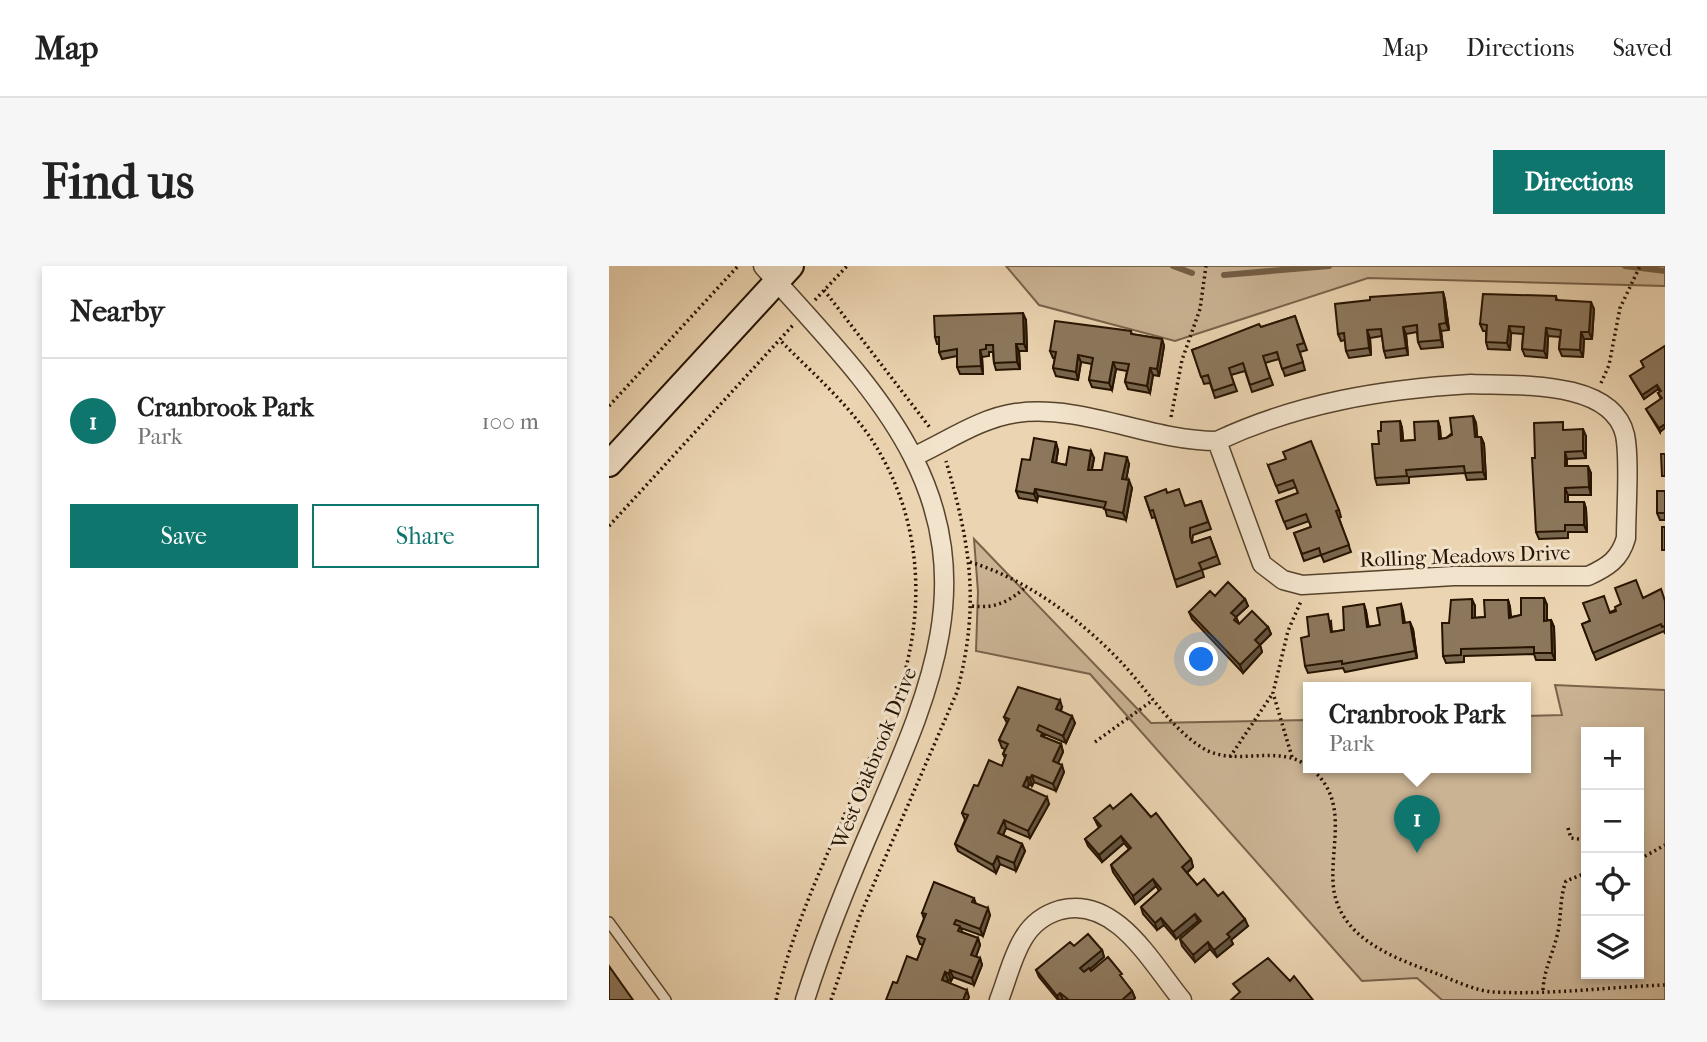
<!DOCTYPE html>
<html lang="en">
<head>
<meta charset="utf-8">
<style>
	:root { --surface:#fff; --page:#f6f6f6; --text:#222; --muted:#767676; --line:#e0e0e0; --accent:#0f766e }
	body { margin:0; font-family:"IM FELL French Canon",serif; background:var(--page); color:var(--text) }
	.controls { position:absolute; right:21px; bottom:21px; display:grid; overflow:hidden; border-radius:0px; box-shadow:0 4px 10px #0003 }
	.controls button { width:63px; height:63px; display:grid; place-items:center; padding:0; border:0; border-bottom:2px solid var(--line); background:var(--surface); color:var(--text); font:35px sans-serif }
	.you { position:absolute; left:593px; top:394px; width:24px; height:24px; margin:-18px; border:5px solid #fff; border-radius:50%; background:#1a73e8; box-shadow:0 0 0 10px #1a73e833 }
	.badge { display:grid; place-items:center; width:46px; height:46px; border-radius:50%; background:var(--accent); color:#fff; font-size:23px; font-weight:700 }
	.pin { position:absolute; translate:-50% -58px; filter:drop-shadow(0 2px 4px #0008) }
	.pin::after { content:''; position:absolute; top:37px; width:24px; height:21px; background:inherit; clip-path:polygon(0 0,100% 0,50% 100%) }
	.popup { position:absolute; left:694px; top:416px; width:228px; height:91px; box-sizing:border-box; display:grid; place-content:center; border-radius:0px; background:var(--surface); filter:drop-shadow(0 2px 5px #0005); font-size:23px; white-space:nowrap; color:var(--muted) }
	.popup b { font-size:26px; color:var(--text) }
	.popup::after { content:''; position:absolute; left:50%; top:100%; margin-left:-14px; border:14px solid transparent; border-top-color:var(--surface) }
	.list { margin:0; padding:0; list-style:none }
	h2 { display:flex; justify-content:space-between; align-items:center; height:91px; margin:0; padding:0 28px; font-size:30px }
	h2 small { font-size:23px; font-weight:400; color:var(--muted) }
	.list li { display:grid; grid-template-columns:46px 1fr auto; gap:21px; align-items:center; box-sizing:border-box; height:126px; padding:0 28px; border-top:2px solid var(--line) }
	.list b { display:block; font-size:26px; white-space:nowrap }
	.list p { margin:0; font-size:23px; white-space:nowrap; color:var(--muted) }
	.list em { font-size:23px; font-style:normal; color:var(--muted) }
	.actions { display:flex; gap:14px; padding:21px 28px }
	.actions a { flex:1; padding:16px 0; border:2px solid var(--accent); border-radius:0px; text-align:center; font-size:24px; color:var(--accent) }
	.actions .main { background:var(--accent); color:#fff }
	.icon { flex:none; width:38px; height:38px; fill:none; stroke:currentColor; stroke-width:2; stroke-linecap:round; stroke-linejoin:round }
	.map { position:relative; flex:none; width:1056px; height:734px; overflow:hidden; border-radius:0px }
	header { display:flex; align-items:center; gap:42px; box-sizing:border-box; height:98px; padding:0 35px; background:var(--surface); border-bottom:2px solid var(--line) }
	header strong { font-size:33px }
	nav { display:flex; gap:38px; margin-inline-start:auto; font-size:24px }
	.intro { display:flex; align-items:center; justify-content:space-between; box-sizing:border-box; height:168px; padding:0 42px }
	h1 { margin:0; font-size:49px }
	.button { padding:18px 32px; border-radius:0px; background:var(--accent); color:#fff; font-size:24px; font-weight:700 }
	main { display:flex; gap:42px; padding:0 42px }
	aside { flex:1; background:var(--surface); border-radius:0px; box-shadow:0 4px 10px #0003 }
	.map>svg:first-child { display:block }
</style>
</head>
<body>
<header>
<strong>Map</strong>
<nav><a>Map</a><a>Directions</a><a>Saved</a></nav>
</header>
<div class="intro"><h1>Find us</h1><a class="button">Directions</a></div>
<main>
<aside>
<h2>Nearby<small></small></h2>
<ul class="list">
<li><span class="badge">1</span><div><b>Cranbrook Park</b><p>Park</p></div><em>100 m</em></li>
</ul>
<div class="actions"><a class="main">Save</a><a>Share</a></div>
</aside>
<div class="map">
<svg width="1056" height="734" viewBox="0 0 1056 734">
	<rect width="100%" height="100%" fill="#ebd4b1"/>
	<filter id="stains"><feTurbulence type="fractalNoise" baseFrequency=".00286" numOctaves="4"/><feColorMatrix values="0 0 0 0 .2 0 0 0 0 .09 0 0 0 0 .02 0 0 0 .5 -.17"/></filter>
	<radialGradient id="worn" r=".72"><stop offset=".6" stop-color="#630" stop-opacity="0"/><stop offset="1" stop-color="#630" stop-opacity=".3"/></radialGradient>
	<path fill="#cab393" stroke="#78634a" stroke-width="2" fill-rule="evenodd" d="M397 0H1056V20L759 12 566 75 430 39Z
		M365 273 542 457 699 454 700 501H917V450L953 449 946 419 1056 424V734H833L808 712 753 715 481 408 367 385 369 326ZM977 466H1030V708H977Z"/>
	<g fill="none" stroke-linecap="round" stroke-linejoin="round">
		<path stroke="#745f46" stroke-width="6" d="M564 0 583 7
			M1016 0 1056 5
			M615 9 720 0"/>
		<g stroke="#57432c" stroke-width="12">
			<path id="service" d="M0 656 57 734"/>
		</g>
		<g stroke="#57432c" stroke-width="21">
			<path id="minor" d="M154 0C206 60 268 120 304 191 369 319 320 427 269 546 242 608 216 670 196 734
				M862 118C906 120 1003 113 1016 169 1021 193 1017 245 1017 272 1011 293 999 301 979 310H845L693 319 674 314 653 298 608 175C689 137 774 123 862 118Z
				M304 191C337 176 371 152 407 147 475 138 540 175 608 175
				M390 734C398 714 403 691 414 673 422 659 434 649 451 644 507 629 543 698 573 734"/>
		</g>
		<g stroke="#261300" stroke-width="28">
			<path id="secondary" d="M0 198 182 0"/>
		</g>
		<path stroke="#261300" stroke-width="3.5" stroke-dasharray="2 3.5" stroke-linecap="butt" d="M215 24 322 163
			M206 34 238 0
			M992 117 1000 99 1011 42 1031 0
			M0 140 129 0
			M562 151 573 94 591 43 597 0
			M0 260 185 58
			M361 296C417 313 471 353 511 395 538 423 560 460 592 481 625 503 668 476 700 501
			M363 340C387 343 401 335 418 320
			M486 476 544 434
			M621 491 664 427
			M683 491 664 427 679 365 692 335
			M700 501C740 532 722 575 724 616 727 672 785 692 829 708 846 715 867 725 885 726 942 729 999 721 1056 719
			M959 562 962 572 976 574
			M1031 593 1056 579
			M934 724C935 704 943 690 948 670 953 652 950 633 957 615L977 607
			M167 734C185 655 222 581 254 507 264 483 278 459 287 434 316 354 315 265 272 189 248 145 206 110 171 74
			M222 734 250 652 348 426C371 339 362 281 337 195"/>
		<use href="#service" stroke="#f2e3cc" stroke-width="9"/>
		<use href="#minor" stroke="#f2e3cc" stroke-width="18"/>
		<use href="#secondary" stroke="#f2e3cc" stroke-width="24"/>
	</g>
	<path fill="#78664f" stroke="#261300" stroke-width="2" d="M834 26 836 34 840 64 832 65 834 81 812 83 809 76 808 66 797 68 799 89 777 92 775 85 773 70 761 72 762 89 740 92 737 85 736 74 732 75 729 68Z
		M947 30 948 34 985 43 983 73H975L974 91 953 90 950 83 951 71 939 70 938 92 916 90 913 83 914 68 902 67 901 84 879 83 877 76V65H874L871 58Z
		M686 50 698 84 691 86 696 104 676 110 670 93 656 97 664 119 643 126 636 105 622 109 628 125 606 132 601 117 595 118 583 84Z
		M417 54 418 85H410L411 103 387 104 385 97 384 86H380V90L373 91 374 108H351L348 101V90L333 93 330 86V78H328L326 71Z
		M522 65 523 68 553 73 555 80 550 110 544 109 541 127 519 123 516 116 518 105 507 103 503 124 483 121 480 114 483 98 472 96 469 114 447 110 444 102 446 93 444 92 441 85Z
		M1056 80 1051 166 1037 143 1052 133 1049 127 1051 126 1049 123 1035 133 1021 110 1035 101 1032 95Z
		M864 150 867 157 868 171H872L875 178 877 213 858 214 856 207 800 211V217L768 219 766 212 772 165 791 155 793 162 794 175 806 174 829 155 831 162 832 173 837 172Z
		M957 164 977 170V192L958 193V200L982 207V229H959V236H975L977 243 978 266H959V272L930 273 927 266 926 192Z
		M449 184 447 197 457 199 485 192 483 204H493L520 198 517 214 523 222 517 254 498 250 496 242 429 230 428 235 410 232 407 225 421 194Z
		M659 199 730 244 732 251 730 252 742 286 715 296 712 289 695 295 685 267 702 261 700 255 678 263 667 235 689 227 687 221 670 227Z
		M1056 225V254H1051L1048 247Z
		M558 227 576 240 592 235 602 263 584 269 583 277 601 271 611 298 593 304 595 311 568 321 546 251 543 252 536 231Z
		M606 330 636 333 639 340 627 351 630 358 659 361 662 368 651 379 653 386 634 407 583 353 580 346Z
		M935 332 938 339V354H942L945 361 946 394H927L925 388 855 390V396L837 397 834 390 840 357 866 340V352L876 351 899 334 901 341 902 351 912 349Z
		M1034 332 1056 335V368L1055 365 987 394 973 358Z
		M792 338 794 345 796 357 804 363 808 392 736 406 734 402 699 407 696 400 700 370 722 355 723 366 735 364 757 345 759 361 771 359Z
		M453 441 452 445 466 457 457 477 433 467 435 471 452 478 454 486 449 497 455 506 447 525 425 516 423 520 420 518 419 522 440 538 421 572 397 562 394 569 413 578 416 585 407 605 391 598 387 607 349 585 346 578 356 554 353 547 369 520 393 500 396 492 394 488 396 483 393 482 390 474 398 457 395 451Z
		M504 543 542 551 582 593 584 601 578 607 588 619 609 630 639 660 622 674 624 678 608 691 601 683 586 696 573 680 571 673 590 657 589 655 567 673 555 659 548 664 534 648 532 641 550 625 547 620 526 638 504 606 502 599 520 583 515 577 493 596 479 580 476 573 490 562 485 552Z
		M365 632 367 638 381 649 374 670 352 662 353 666 369 672 371 679 367 691 371 692 373 699 365 719 344 711 342 715 339 714 338 716 360 731 288 717 308 694 314 679 311 678 308 670 315 653 313 647Z
		M465 680 493 684 495 691 481 703 482 705 515 715 523 725 526 732 524 734H449L430 711 427 704Z"/>
	<path fill="#625340" stroke="#261300" stroke-width="2" d="M834 26 836 34 840 64 837 57Z
		M982 36 985 43 983 73 980 66Z
		M414 47 417 54 418 85 415 78Z
		M830 58 832 65 834 81 832 74Z
		M900 60 902 67 901 84 898 77Z
		M794 61 797 68 799 89 797 82Z
		M937 62 939 70 938 92 935 85Z
		M758 64 761 72 762 89 760 82Z
		M972 66 975 73 974 91 971 84Z
		M553 73 555 80 550 110 548 103Z
		M407 78 410 85 411 103 408 96Z
		M371 84 373 91 374 108 372 100Z
		M469 89 472 96 469 114 467 106Z
		M504 96 507 103 503 124 500 117Z
		M541 102 544 109 541 127 538 120Z
		M1048 119 1049 123 1035 133 1033 129Z
		M864 150 867 157 869 178 866 171Z
		M791 155 793 162 795 182 792 175Z
		M829 155 831 162 832 180 830 173Z
		M1056 158V162L1051 166 1050 162Z
		M974 163 977 170V192L974 185Z
		M872 171 875 178 877 213 874 206Z
		M447 176 449 184 446 203 443 196Z
		M482 185 485 192 481 211 479 204Z
		M956 186 958 193V207L956 200Z
		M518 191 520 198 516 221 513 213Z
		M979 200 982 207V229L980 221Z
		M520 214 523 222 517 254 514 247Z
		M956 222 959 229V243L956 236Z
		M426 223 429 230 428 235 425 228Z
		M975 236 977 243 978 266 975 259Z
		M935 332 938 339V362L935 355Z
		M636 333 639 340 627 351 630 358 627 361 622 347Z
		M863 333 866 340V359L863 352Z
		M899 334 901 341 902 359 900 352Z
		M755 338 757 345 761 368 758 361Z
		M942 354 945 361 946 394 943 387Z
		M801 356 804 363 808 392 806 385Z
		M659 361 662 368 651 379 653 386 634 407 631 399 646 374Z
		M451 434 453 441 449 450 447 443Z
		M463 450 466 457 457 477 454 470Z
		M452 478 454 486 447 502 444 495Z
		M453 499 455 506 447 525 444 518Z
		M423 509 425 516 423 520 421 512Z
		M418 511 420 518 416 528 414 520Z
		M438 531 440 538 421 572 419 565Z
		M395 554 397 562 392 574 389 567Z
		M512 570 515 577 493 596 490 589Z
		M413 578 416 585 407 605 405 597Z
		M388 590 391 598 387 607 384 599Z
		M582 593 584 601 576 608 573 601Z
		M544 613 547 620 526 638 524 630Z
		M379 642 381 649 374 670 371 663Z
		M586 648 589 655 567 673 564 666Z
		M552 652 555 659 548 664 546 657Z
		M636 653 639 660 622 674 624 678 608 691 605 684 618 668Z
		M369 672 371 679 365 696 362 689Z
		M599 676 601 683 586 696 584 689Z
		M493 684 495 691 474 709 471 702Z
		M371 692 373 699 365 719 363 712Z
		M341 704 344 711 342 715 340 708Z
		M336 706 339 714 336 721 333 714Z
		M358 724 360 731 359 734H354Z
		M523 725 526 732 524 734H513Z
		M451 727 454 734H450L448 730Z"/>
	<path fill="#8c775c" stroke="#261300" stroke-width="2" d="M834 26 837 57 830 58 832 74 809 76 808 59 794 61 797 82 775 85 772 63 758 64 760 82 737 85 735 67 729 68 726 38 761 34V31Z
		M874 28 947 30V34L982 36 980 66H972L971 84 950 83 952 64 937 62 935 85 913 83 915 61 900 60 898 77 877 76 878 59 871 58Z
		M414 47 415 78H407L408 96 385 97 384 79H377V83L371 84 372 100 348 101V83L330 86V71H326L325 50Z
		M686 50 695 77 688 79 694 96 673 103 668 86 654 90 661 112 641 119 634 97 620 102 625 118 604 125 599 109 592 111 583 84 650 58 652 61Z
		M446 55 522 65V68L553 73 548 103 541 102 538 120 516 116 520 98 504 96 500 117 480 114 484 92 469 89 467 106 444 102 447 86 441 85Z
		M1056 80V158L1050 162 1037 143 1053 132 1049 127 1052 125 1048 119 1033 129 1021 110 1035 101 1032 95Z
		M864 150 866 171H872L874 206 856 207 855 200 797 204 798 210 766 212 763 178H770L769 165H772V156L791 155 792 175 806 174 805 156 829 155 830 173 837 172 843 169 841 152Z
		M954 156V164L974 163V185L956 186V200H979L980 221 956 222V236H975V259H956V265L927 266 923 192H926L925 157Z
		M425 172 447 176 443 196 457 199 460 181 482 185 479 204H493L496 187 518 191 513 213 520 214 514 247 495 243 497 236 426 223 425 228 407 225 413 193 421 194Z
		M702 175 730 244 727 245 740 279 712 289 710 282 693 288 685 267 702 261 697 248 675 256 667 235 689 227 684 214 667 220 659 199 677 193 674 186Z
		M1052 188H1056V210H1053Z
		M557 223 558 227 570 223 576 240 592 235 599 256 581 262V270L583 277 601 271 608 290 590 297 593 304 566 314 544 244 541 245 536 231Z
		M1048 225H1056V247H1048Z
		M1053 261H1056V284H1053Z
		M1027 314 1034 332 1052 323 1056 335V360L1053 361 1052 358 984 387 973 358 981 355 974 337 995 330 1001 347 1007 345 1006 341 1012 338 1006 322Z
		M619 316 636 333 622 347 627 351 625 354 630 358 643 345 659 361 646 374 651 379 631 399 580 346 601 325 606 330Z
		M912 332H935V355L942 354 943 387H925V381L852 383V389L834 390 833 357H840L842 334 863 333V352L876 351 875 334H899L900 352 912 349Z
		M755 338 758 361 771 359 768 342 792 338 794 357 801 356 806 385 733 398V395L696 400 692 372 700 370 698 351 719 348 722 366 735 364 734 341Z
		M409 421 451 434 447 443 463 450 454 470 430 459 428 464 433 467 432 470 452 478 444 495 453 499 444 518 423 509 421 512 418 511 414 520 438 531 419 565 395 554 389 567 413 578 405 597 388 590 384 599 346 578 359 549 353 547 365 519 369 520 380 494 393 500 397 489 394 488 399 478 390 474 400 453 395 451Z
		M522 528 542 551 547 547 582 593 573 601 588 619 595 613 609 630 614 626 636 653 618 668 621 671 605 684 599 676 584 689 571 673 592 655 586 648 564 666 552 652 546 657 532 641 552 623 544 613 524 630 502 599 522 582 512 570 490 589 476 573 492 560 485 552 501 539 504 543Z
		M325 616 365 632 363 636 379 642 371 663 347 654 345 658 351 660 349 665 369 672 362 689 371 692 363 712 341 704 340 708 336 706 333 714 358 724 354 734H277L284 716 288 717 298 690 308 694 316 673 308 670 317 648 313 647Z
		M479 668 493 684 471 702 475 706 480 702 482 705 499 691 513 708 511 709 523 725 513 734H460L451 727 448 730 427 704 461 676 465 680Z
		M659 692 681 715 685 710 704 734H622L631 726 624 718Z
		M0 700 24 734H0Z"/>
	<g text-anchor="middle" stroke-width="6" stroke-linejoin="round" paint-order="stroke">
		<g font-size="21" fill="#261300" stroke="#f2e3cc">
			<text transform="translate(856 290) rotate(-2)" y="7">Rolling Meadows Drive</text>
			<text transform="translate(265 492) rotate(-68)" y="7">West Oakbrook Drive</text>
		</g>
	</g>
	<rect width="100%" height="100%" filter="url(#stains)"/>
	<rect width="100%" height="100%" fill="url(#worn)"/>
</svg>
<div class="controls">
<button>+</button>
<button>−</button>
<button><svg class="icon" aria-label="locate" viewBox="0 0 24 24"><circle cx="12" cy="12" r="6"/><path d="M12 2v4M12 18v4M2 12h4M18 12h4"/></svg></button>
<button><svg class="icon" aria-label="layers" viewBox="0 0 24 24"><path d="M12 4l9 5-9 5-9-5zM3 14l9 5 9-5"/></svg></button>
</div>
<div class="you"></div>
<div class="pin badge" style="left:808px;top:587px">1</div>
<div class="popup"><b>Cranbrook Park</b>Park</div>
</div>
</main>
</body>
</html>
